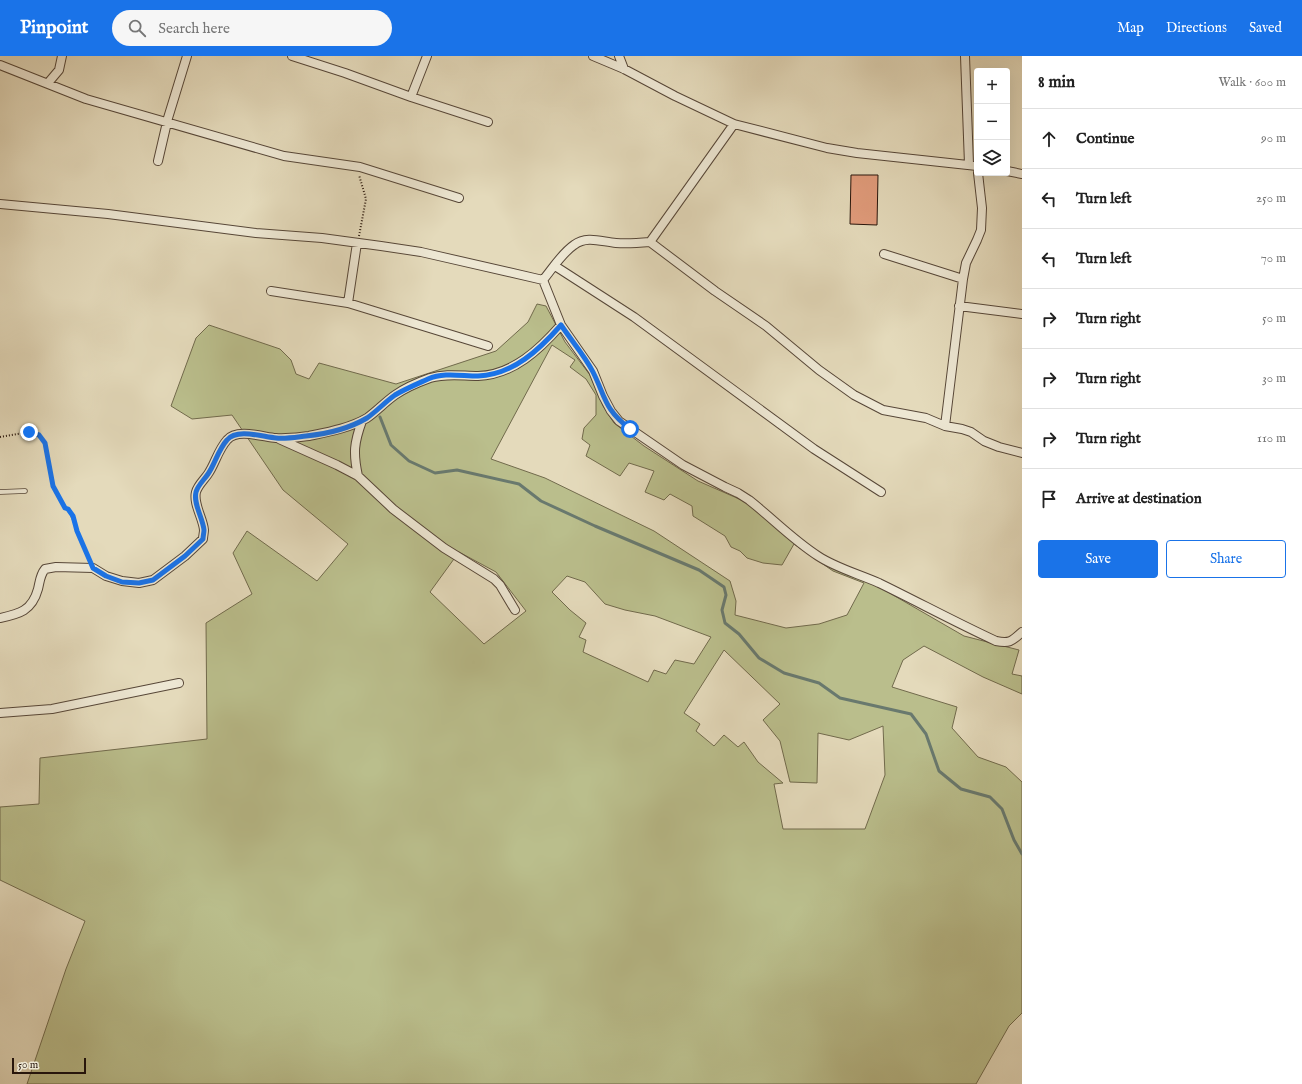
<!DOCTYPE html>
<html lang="en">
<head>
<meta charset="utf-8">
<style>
	:root { --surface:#fff; --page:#f6f6f6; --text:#222; --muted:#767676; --line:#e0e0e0; --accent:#1a73e8 }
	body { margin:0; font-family:"IM FELL English",serif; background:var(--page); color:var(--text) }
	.controls { position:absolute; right:12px; top:12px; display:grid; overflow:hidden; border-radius:4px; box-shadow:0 4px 16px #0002 }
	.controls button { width:36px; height:36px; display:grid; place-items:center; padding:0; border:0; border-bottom:1px solid var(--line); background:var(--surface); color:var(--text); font:20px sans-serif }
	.scale { position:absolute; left:12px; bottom:10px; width:74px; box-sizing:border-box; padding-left:4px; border:2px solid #28160c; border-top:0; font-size:11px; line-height:14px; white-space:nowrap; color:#28160c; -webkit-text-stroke:3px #ede7d3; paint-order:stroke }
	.stop { position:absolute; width:12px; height:12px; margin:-9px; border:3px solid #1a73e8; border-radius:50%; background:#fff }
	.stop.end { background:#1a73e8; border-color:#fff; box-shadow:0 1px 4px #0008 }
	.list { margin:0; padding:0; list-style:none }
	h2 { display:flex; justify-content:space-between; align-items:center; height:52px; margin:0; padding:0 16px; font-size:17px }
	h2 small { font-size:13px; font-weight:400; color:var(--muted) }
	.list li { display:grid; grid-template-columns:26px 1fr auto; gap:12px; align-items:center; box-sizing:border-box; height:60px; padding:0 16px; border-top:1px solid var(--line) }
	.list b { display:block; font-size:15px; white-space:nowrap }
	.list em { font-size:13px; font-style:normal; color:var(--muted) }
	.actions { display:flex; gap:8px; padding:12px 16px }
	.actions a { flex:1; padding:9px 0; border:1px solid var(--accent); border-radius:4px; text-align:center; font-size:14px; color:var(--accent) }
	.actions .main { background:var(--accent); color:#fff }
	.icon { flex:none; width:22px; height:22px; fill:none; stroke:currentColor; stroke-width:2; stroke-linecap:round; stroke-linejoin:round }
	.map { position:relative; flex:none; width:1022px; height:1028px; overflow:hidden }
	header { display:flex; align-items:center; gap:24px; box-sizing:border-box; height:56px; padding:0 20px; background:var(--accent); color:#fff }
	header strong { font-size:19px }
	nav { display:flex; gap:22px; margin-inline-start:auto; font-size:14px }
	.search { width:280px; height:36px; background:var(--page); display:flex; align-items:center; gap:10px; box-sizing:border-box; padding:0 14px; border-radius:22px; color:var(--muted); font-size:15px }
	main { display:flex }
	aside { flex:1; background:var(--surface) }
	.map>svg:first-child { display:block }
</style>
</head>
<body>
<header>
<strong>Pinpoint</strong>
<div class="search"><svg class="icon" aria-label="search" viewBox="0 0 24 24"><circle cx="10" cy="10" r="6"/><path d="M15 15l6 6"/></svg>Search here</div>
<nav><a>Map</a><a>Directions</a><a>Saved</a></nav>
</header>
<main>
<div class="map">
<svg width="1022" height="1028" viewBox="0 0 1022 1028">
	<rect width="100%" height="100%" fill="#e4dabb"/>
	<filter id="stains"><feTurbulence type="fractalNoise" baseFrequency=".005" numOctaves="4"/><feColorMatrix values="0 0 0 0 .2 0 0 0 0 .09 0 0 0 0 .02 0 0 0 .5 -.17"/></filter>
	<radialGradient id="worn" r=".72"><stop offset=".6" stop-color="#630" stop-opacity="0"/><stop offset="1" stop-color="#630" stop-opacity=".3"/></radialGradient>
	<path fill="#babe8c" stroke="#716a4c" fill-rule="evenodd" d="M537 248 546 250 565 286 590 319 603 350 614 367 644 390 698 425 746 446 790 481 874 528 964 580 1019 594 1012 618 1022 620V638L983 621 924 590 903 604 892 631 957 651 952 672 978 701 1006 711 1022 726V957L1009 970 976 1028H27L66 913 85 865 0 824V751L39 748 40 702 207 683 206 567 252 538 233 497 247 475 317 525 348 488 283 434 232 359 192 363 171 350 196 282 209 269 280 293 291 304 296 318 309 323 319 307 396 328 496 295 528 266ZM552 289 575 304 570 311 586 323 596 339V359L584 372 582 383 590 389 586 400 620 420 629 407 654 415 645 436 664 444 670 438 692 450 693 460 725 480 731 491 740 495 747 502 763 507 782 509 794 488 833 515 864 527 847 559 819 568 786 572 735 559 736 545 730 525 654 475 545 422 491 403ZM459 496 496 516 526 555 484 588 430 536ZM567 520 585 526 605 548 625 554 655 560 711 581 694 608 675 604 666 618 654 614 648 626 583 596 586 584 579 581 586 567 570 554 552 536ZM724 594 780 648 763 664 780 685 790 726 817 727 818 677 849 684 883 670 885 719 865 773H783L774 728 783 727 758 706 744 686 738 691 724 679 714 690 696 675 700 668 684 657Z"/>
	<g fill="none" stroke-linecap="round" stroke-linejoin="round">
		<path stroke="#69796e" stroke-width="3" d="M380 361 391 389 409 405 435 417 457 414 519 428 541 445 595 470 699 514 724 531 726 539 722 554 725 567 739 578 759 602 784 617 819 627 840 642 911 658 926 678 939 715 961 733 990 741 1002 753 1014 784 1022 798"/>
	</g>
	<path fill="#e19c7c" stroke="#28160c" d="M851 119H878L877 169 850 168Z"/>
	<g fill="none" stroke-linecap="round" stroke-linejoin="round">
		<g stroke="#574738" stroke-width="5.5">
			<path id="lane" d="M0 436 25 435"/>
		</g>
		<g stroke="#574738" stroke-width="10">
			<path id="street" d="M292 0 345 17 411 41 488 66
				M593 0 624 13 675 40 734 68 827 92 857 97 977 110
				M619 0 624 13
				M965 0 969 108
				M0 9 86 43 284 100 360 111 459 142
				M48 27 59 14 62 0
				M411 41 427 0
				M734 68 650 186C639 187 628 188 616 187 602 186 587 179 574 189 562 197 553 212 543 224L561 269 593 315 603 340 611 355 619 365 683 409 725 431 738 437 749 444C772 462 793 484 818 500 836 512 859 518 879 527 918 546 957 567 996 585 1010 588 1012 585 1022 576
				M158 105 168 62 187 0
				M1007 115 1022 118
				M0 148 108 158 256 177 322 182 381 190 421 196 543 224
				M650 186 715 235 766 270 819 314 854 339 883 354 926 362 945 370 962 373 971 376 984 385 999 391 1022 397
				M884 198 963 223
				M555 210 634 261 814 393 881 436
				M271 235 348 247 488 290
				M348 247 357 187
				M959 250 1022 258
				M945 370 963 223 966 207 977 184 981 174 982 152 978 117
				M279 383 337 409 358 420 393 453 444 492 494 523 500 529 515 554
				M358 420C353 397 354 387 362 365
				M0 562C19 558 32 555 38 533 40 525 40 519 45 513L56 511 93 512 106 520 122 525 139 527 153 524 185 500 203 483C203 480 204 477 204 474 203 462 193 448 196 436 198 429 204 424 208 418 215 408 218 394 227 384 237 372 263 381 276 382 287 383 299 381 309 380 328 376 350 372 367 362 377 355 385 346 395 339 405 332 419 326 430 322 446 317 462 320 478 320 513 319 540 293 561 269
				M0 657 52 653 179 627"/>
		</g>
		<path stroke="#28160c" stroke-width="2" stroke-dasharray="1 2" stroke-linecap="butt" d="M359 180 366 143 359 119
			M0 381 29 376 39 379 45 387 53 430 65 452C72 455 85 494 89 504"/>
		<use href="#lane" stroke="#ede7d3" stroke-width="4"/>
		<use href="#street" stroke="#ede7d3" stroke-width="8"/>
	</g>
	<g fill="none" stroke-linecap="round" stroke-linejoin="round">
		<path stroke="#1a73e8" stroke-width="5" d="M29 376 39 379 45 387 53 430 65 452 68 453 73 460 77 475 93 512 106 520 122 526 139 527 153 524 185 500 203 483C203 480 204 477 204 474 203 462 193 448 196 436 198 429 204 424 208 418 215 408 218 394 227 384 237 372 263 381 276 382 286 383 297 381 306 380 326 378 350 372 367 362 377 355 385 346 395 339 405 333 417 328 428 323 444 316 461 320 478 320 513 319 540 293 561 269 571 284 585 300 593 316 606 342 604 353 630 373"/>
	</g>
	<rect width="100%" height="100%" filter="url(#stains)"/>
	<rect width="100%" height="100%" fill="url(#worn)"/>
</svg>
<div class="controls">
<button>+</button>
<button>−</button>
<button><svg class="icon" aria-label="layers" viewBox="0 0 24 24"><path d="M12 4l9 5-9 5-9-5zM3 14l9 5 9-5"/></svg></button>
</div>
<div class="scale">50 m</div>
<div class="stop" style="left:630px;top:373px"></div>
<div class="stop end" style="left:29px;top:376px"></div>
</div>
<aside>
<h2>8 min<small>Walk · 600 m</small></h2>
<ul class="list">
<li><svg class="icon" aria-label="ahead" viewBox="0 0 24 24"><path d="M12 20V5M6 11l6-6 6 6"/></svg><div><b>Continue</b></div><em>90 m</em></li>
<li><svg class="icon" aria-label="left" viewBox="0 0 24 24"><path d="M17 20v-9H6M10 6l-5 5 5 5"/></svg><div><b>Turn left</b></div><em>250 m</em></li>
<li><svg class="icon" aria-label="left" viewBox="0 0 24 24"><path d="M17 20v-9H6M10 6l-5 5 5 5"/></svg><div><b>Turn left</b></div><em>70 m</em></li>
<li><svg class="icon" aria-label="right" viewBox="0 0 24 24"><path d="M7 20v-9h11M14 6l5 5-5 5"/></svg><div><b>Turn right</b></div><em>50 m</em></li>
<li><svg class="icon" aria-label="right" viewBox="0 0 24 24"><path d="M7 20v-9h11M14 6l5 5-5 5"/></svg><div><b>Turn right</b></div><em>30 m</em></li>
<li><svg class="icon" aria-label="right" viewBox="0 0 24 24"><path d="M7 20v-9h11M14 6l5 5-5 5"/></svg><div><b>Turn right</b></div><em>110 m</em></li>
<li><svg class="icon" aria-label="arrive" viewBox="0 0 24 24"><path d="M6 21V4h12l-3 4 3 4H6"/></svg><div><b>Arrive at destination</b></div></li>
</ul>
<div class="actions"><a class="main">Save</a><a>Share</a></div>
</aside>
</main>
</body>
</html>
